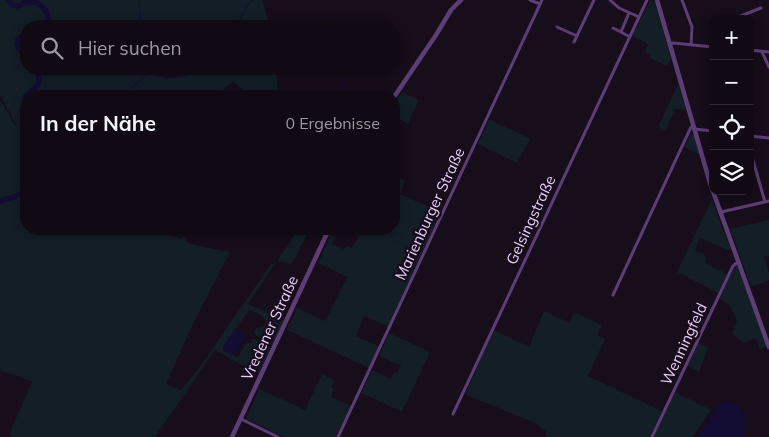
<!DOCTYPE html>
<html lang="de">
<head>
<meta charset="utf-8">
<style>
	:root { --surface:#110a14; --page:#1e1822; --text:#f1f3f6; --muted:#9c9aa0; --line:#302b34 }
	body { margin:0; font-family:Mulish,sans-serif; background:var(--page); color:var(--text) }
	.controls { position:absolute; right:15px; top:15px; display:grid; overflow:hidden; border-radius:10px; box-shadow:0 2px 12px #0003 }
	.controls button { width:45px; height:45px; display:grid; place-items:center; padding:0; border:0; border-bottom:1px solid var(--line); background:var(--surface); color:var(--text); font:25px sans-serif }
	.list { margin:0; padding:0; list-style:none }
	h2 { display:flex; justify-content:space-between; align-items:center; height:65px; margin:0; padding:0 20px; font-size:21px }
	h2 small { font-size:16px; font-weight:400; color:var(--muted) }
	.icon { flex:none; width:28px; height:28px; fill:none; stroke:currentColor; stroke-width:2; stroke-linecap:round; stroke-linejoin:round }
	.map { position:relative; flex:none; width:769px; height:437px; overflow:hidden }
	.search { position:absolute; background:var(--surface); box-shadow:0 2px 12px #0003; left:20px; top:20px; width:380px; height:55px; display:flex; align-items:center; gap:12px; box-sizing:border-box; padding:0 18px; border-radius:20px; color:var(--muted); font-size:19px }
	.panel { position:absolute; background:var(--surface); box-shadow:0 2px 12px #0003; left:20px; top:90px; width:380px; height:145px; border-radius:20px }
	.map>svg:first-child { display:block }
</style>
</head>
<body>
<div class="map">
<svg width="769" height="437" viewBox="0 0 769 437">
	<rect width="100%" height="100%" fill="#170d1b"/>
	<path fill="#131e27" d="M0 0H262L270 26H26V69H183L171 72 150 73C165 81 186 79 199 69H276L278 89 259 96H255L252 90 243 93 241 88 234 82V79L233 82 216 95V96H26V229H147L182 239 183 236 186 238 187 242 190 244 230 252 228 256 195 320 166 384 181 390 199 368 271 264H275L248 304 284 320 272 345 254 334 256 328 264 326 266 322C264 315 255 313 249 310L223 347 224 351 238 357 247 342 250 343 253 338 271 348 258 374 215 350 155 437H13L9 434 32 382 20 377 1 371 0 368V99L15 125 18 127 15 123 0 95Z
		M650 1H653L655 3 671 58 667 66 650 58 651 56 645 53 648 44 632 36 647 6Z
		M677 86 679 87 686 110 675 109 666 130 658 127Z
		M402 92 419 100 408 124 394 116V105Z
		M489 119 530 139 517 163 478 144Z
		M691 134 694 135 700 155 684 147Z
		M394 175 405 181 400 194 441 212 388 326 364 316 356 337 379 346 369 368 287 330 297 308 325 321 347 277 318 263 331 235 335 237 332 244 344 249 346 246 352 248 359 235 353 232 355 229H372L379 232 381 229H394Z
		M712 199 724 233 731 249 728 250 700 238 695 250 704 254V256L707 257 705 263 727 274 718 293 677 272Z
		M769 220V255L764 257 769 273V281L751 286 734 239 729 229Z
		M299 229H310L292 264 277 261Z
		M737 265 767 347 760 349 756 338 743 343 732 334 737 321 730 305 719 298 735 267Z
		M544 311 569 323 574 312 602 325 597 335 605 339 588 376 662 411 650 437H546V432L535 423 465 394 494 330 529 347Z
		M389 333 430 352 402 412 361 393 372 370 390 379 394 372 397 373 401 366 379 356Z
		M698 342 708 348 699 372 687 366Z
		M322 374 335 380 331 387 334 388 331 397 351 406 336 437H284L246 419 259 389 305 410Z
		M675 392 711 410 693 437H654Z"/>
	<path fill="#130d34" d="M238 330 244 334 245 336 236 353 232 354 224 351 223 347 234 331Z
		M724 402C745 402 748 421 744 437H697L711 417 714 414 717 406Z"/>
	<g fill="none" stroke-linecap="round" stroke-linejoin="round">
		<path stroke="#130d34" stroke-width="1" d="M139 0 141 26
			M327 12 330 26
			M237 26C241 17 245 6 253 0
			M340 69 346 96
			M123 96 148 73 168 78 182 75 196 69"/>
		<path stroke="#130d34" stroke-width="5.5" d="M9 0 12 5 17 6 24 3 36 2C46 9 50 13 48 26
			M26 33 18 39 17 44 19 48 26 58
			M26 101 25 97C35 87 45 85 35 69
			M0 201 26 193"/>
		<path stroke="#5c3d75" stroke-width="3" d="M530 0 540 4
			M610 0 619 8 639 17
			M682 0 692 27 691 45
			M629 13 621 32 630 37
			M733 19 761 8
			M557 27 577 36
			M613 28 621 32
			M574 42 594 0
			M669 44 673 43 713 47
			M750 50 769 52
			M762 52 769 67
			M694 129 713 131
			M750 136 769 138
			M750 142V150L765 202
			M721 212 769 201
			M613 295 691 127 693 126
			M453 414 647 0
			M241 419 278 437
			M338 437 542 0
			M652 437 731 270 733 266 738 262"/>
		<path stroke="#5c3d75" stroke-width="4.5" d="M657 0 710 183 769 347
			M394 97 436 35 451 10 461 0
			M232 437 329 229"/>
	</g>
	<g text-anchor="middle" stroke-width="5" stroke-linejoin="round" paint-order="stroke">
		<g font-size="15" fill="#e9cdf9" stroke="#170d1b">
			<text transform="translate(430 214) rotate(-65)" y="5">Marienburger Straße</text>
			<text transform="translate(531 220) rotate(-65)" y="5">Gelsingstraße</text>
			<text transform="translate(270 328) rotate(-65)" y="5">Vredener Straße</text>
			<text transform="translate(684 344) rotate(-65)" y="5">Wenningfeld</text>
		</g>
	</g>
</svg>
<div class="controls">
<button>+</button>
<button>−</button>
<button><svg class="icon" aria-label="locate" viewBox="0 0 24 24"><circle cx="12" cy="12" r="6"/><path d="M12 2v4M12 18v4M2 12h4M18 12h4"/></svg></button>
<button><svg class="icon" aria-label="layers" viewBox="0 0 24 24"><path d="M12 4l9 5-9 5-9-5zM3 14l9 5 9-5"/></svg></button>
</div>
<div class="search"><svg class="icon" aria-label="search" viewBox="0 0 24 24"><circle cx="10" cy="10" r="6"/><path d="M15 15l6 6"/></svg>Hier suchen</div>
<section class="panel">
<h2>In der Nähe<small>0 Ergebnisse</small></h2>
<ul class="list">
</ul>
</section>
</div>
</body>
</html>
